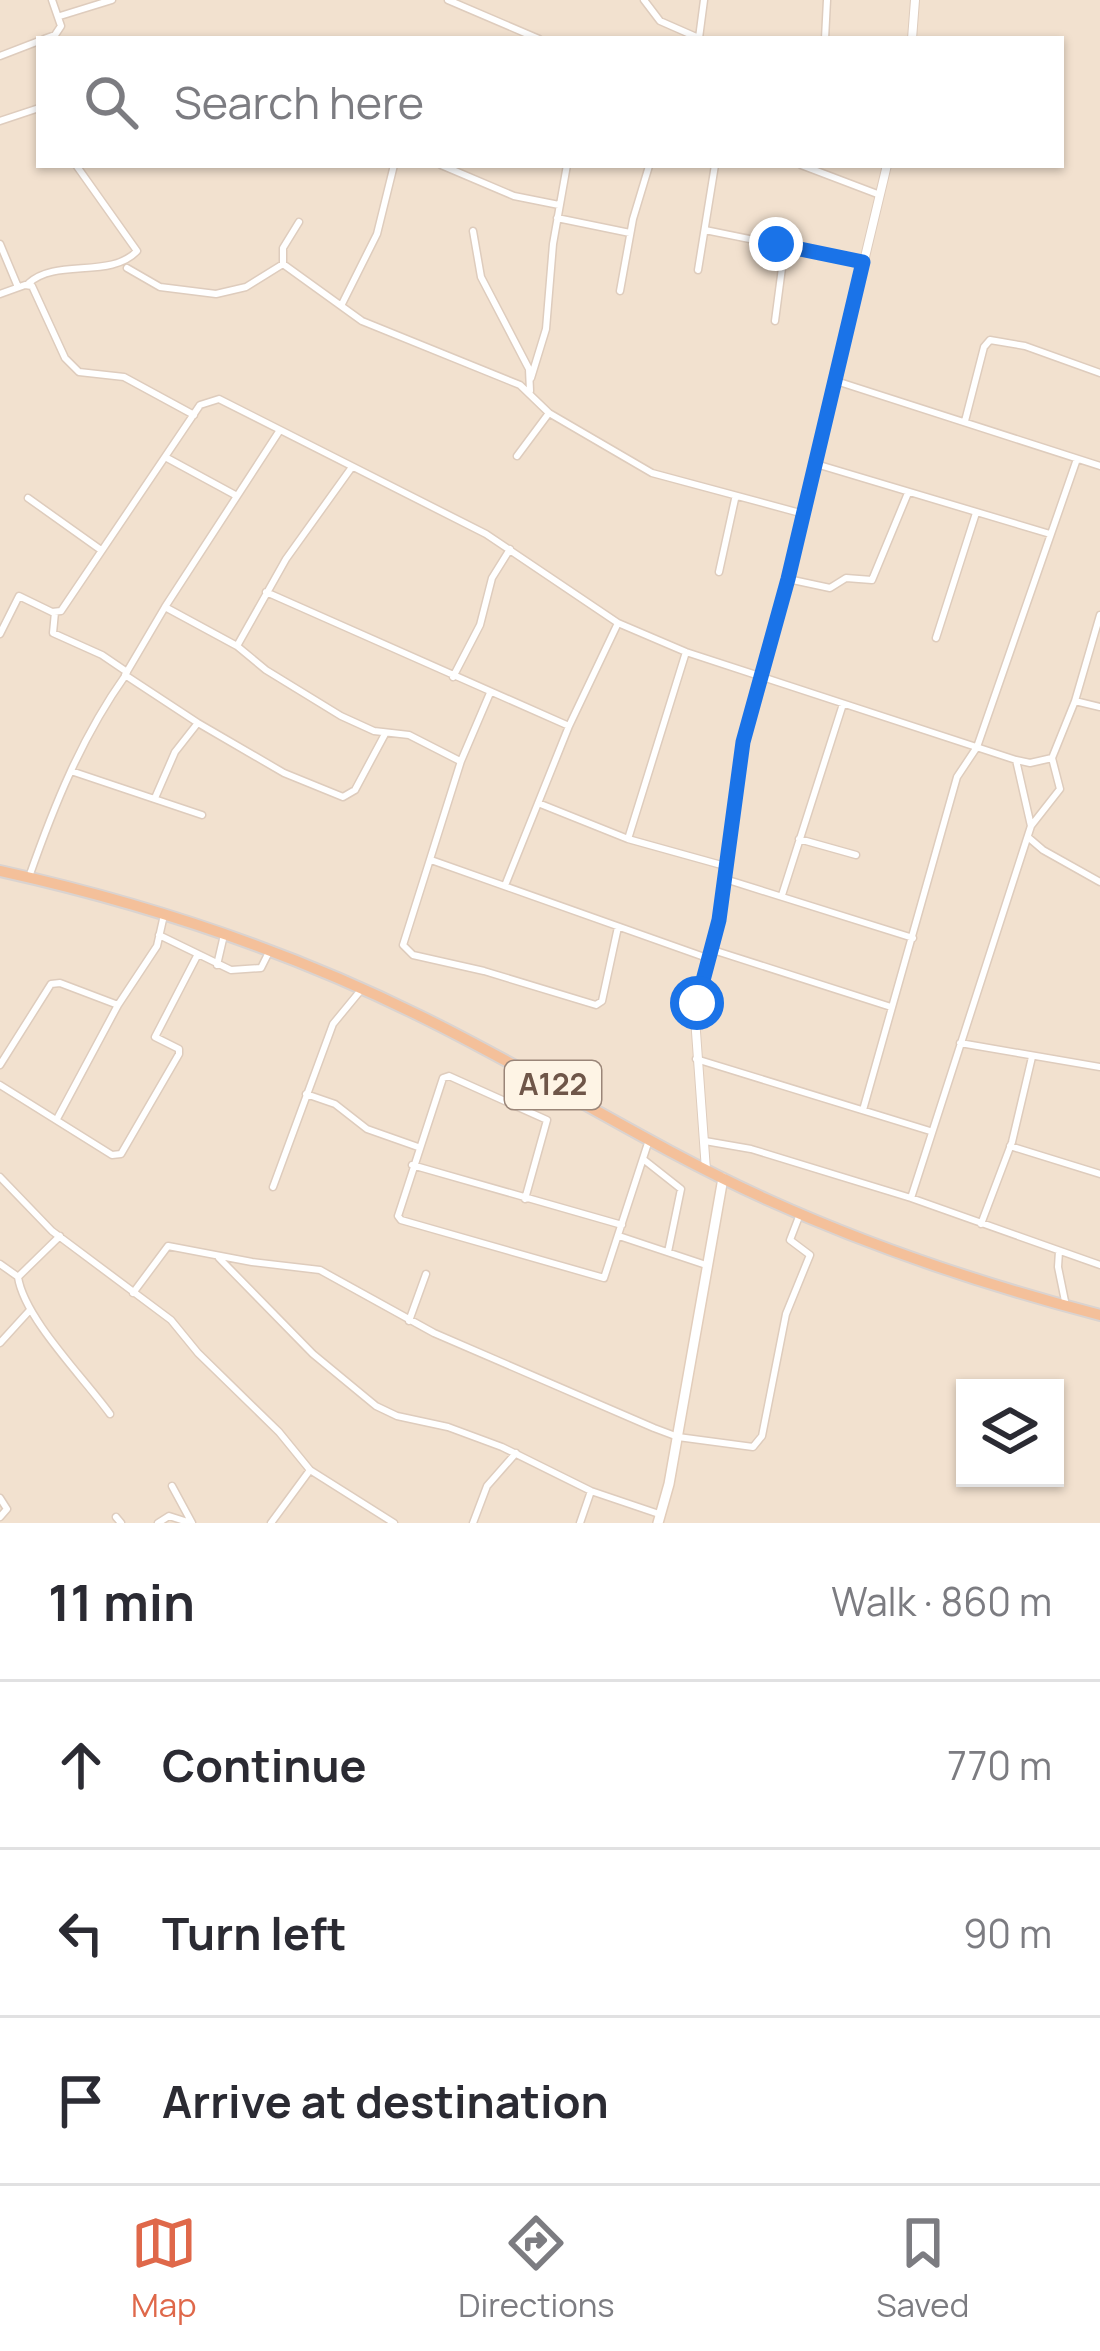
<!DOCTYPE html>
<html lang="en">
<head>
<meta charset="utf-8">
<style>
	:root { --surface:#fff; --page:#f7f7f7; --text:#2b2b33; --muted:#7c7c81; --line:#e1e1e2; --accent:#df684a }
	body { margin:0; font-family:Manrope,sans-serif; background:var(--page); color:var(--text) }
	.controls { position:absolute; right:36px; bottom:36px; display:grid; overflow:hidden; border-radius:0px; box-shadow:0 3px 9px #0004 }
	.controls button { width:108px; height:108px; display:grid; place-items:center; padding:0; border:0; border-bottom:3px solid var(--line); background:var(--surface); color:var(--text); font:60px sans-serif }
	.stop { position:absolute; width:36px; height:36px; margin:-27px; border:9px solid #1a73e8; border-radius:50%; background:#fff }
	.stop.end { background:#1a73e8; border-color:#fff; box-shadow:0 3px 12px #0008 }
	.list { margin:0; padding:0; list-style:none }
	h2 { display:flex; justify-content:space-between; align-items:center; height:156px; margin:0; padding:0 48px; font-size:51px }
	h2 small { font-size:39px; font-weight:400; color:var(--muted) }
	.list li { display:grid; grid-template-columns:78px 1fr auto; gap:36px; align-items:center; box-sizing:border-box; height:168px; padding:0 48px; border-top:3px solid var(--line) }
	.list b { display:block; font-size:45px; white-space:nowrap }
	.list em { font-size:39px; font-style:normal; color:var(--muted) }
	.icon { flex:none; width:66px; height:66px; fill:none; stroke:currentColor; stroke-width:2; stroke-linecap:round; stroke-linejoin:round }
	.map { position:relative; flex:none; width:1100px; height:1523px; overflow:hidden }
	.search { position:absolute; background:var(--surface); box-shadow:0 3px 9px #0004; left:36px; right:36px; top:36px; height:132px; display:flex; align-items:center; gap:30px; box-sizing:border-box; padding:0 42px; border-radius:0px; color:var(--muted); font-size:45px }
	.sheet { height:660px; background:var(--surface) }
	nav { display:flex; justify-content:space-around; align-items:center; box-sizing:border-box; height:168px; border-top:3px solid var(--line); background:var(--surface); font-size:33px; color:var(--muted) }
	nav a { display:grid; justify-items:center; gap:6px }
	nav .on { color:var(--accent) }
	.map>svg:first-child { display:block }
</style>
</head>
<body>
<div class="map">
<svg width="1100" height="1523" viewBox="0 0 1100 1523">
	<rect width="100%" height="100%" fill="#faf0e0"/>
	<path fill="#f2e1cf" fill-rule="evenodd" d="M0 0H1100V1523H0ZM39 39H1061V165H39ZM965 1388H1055V1478H965Z"/>
	<g fill="none" stroke-linecap="round" stroke-linejoin="round">
		<g stroke="#deccbd" stroke-width="9">
			<path id="minor" d="M448 0 539 39
				M644 0 660 21 701 39
				M60 16 112 0
				M699 38 704 0
				M44 39 55 35 61 26 52 0
				M825 39 827 0
				M0 56 39 41
				M0 121 39 108
				M441 165 514 196 559 205
				M801 165 880 195
				M557 218 630 233
				M705 230 863 262
				M473 231 481 277 529 369 530 391
				M0 244 18 287
				M283 264V248L299 222
				M127 268 160 287 216 294 246 287 283 264 362 321 520 385 549 413 652 473 804 514
				M698 270 715 165
				M29 283C56 258 111 279 137 251L76 165
				M620 291 633 219 649 166
				M0 294 25 285 32 286 65 358 79 372 124 377 194 415
				M342 304 377 234 394 165
				M775 321 785 245
				M531 378 546 329 553 244 567 165
				M833 380 1100 466
				M965 421 984 347 990 340 1025 346 1100 373
				M280 430 165 607 237 646 266 670 341 716 374 731 409 735 460 761
				M517 456 549 413
				M167 458 237 496
				M816 464 1050 534
				M28 498 101 550
				M719 572 735 499
				M788 579 830 588 846 578 872 580 908 493
				M266 592 569 726
				M165 607 125 675 198 723 284 773 343 797 355 790 385 734
				M55 612 53 633 102 655 127 672
				M0 634 19 596 52 612 61 611 200 405 219 399 486 534 618 623 686 652 1016 760
				M936 638 976 513
				M237 646 286 559 352 467
				M453 677 480 625 492 578 510 549
				M490 693 461 761 403 945 413 955 484 971 596 1005 602 1001 618 927
				M1075 701 1100 707
				M1052 758 1060 789 1031 826 1016 760 1030 763Z
				M1052 758 1075 701 1100 615
				M71 771 202 815
				M155 798 175 752 197 724
				M538 803 628 839 725 866
				M1029 838 1043 850 1100 882
				M628 839 686 652
				M799 839 856 855
				M431 860 710 959
				M29 877C54 806 81 738 125 676
				M725 879 913 938
				M506 883 569 726 618 623
				M782 895 843 704
				M159 935 231 970 261 968 269 952
				M713 950 891 1007
				M217 965 224 935
				M960 1043 1100 1067
				M696 1059 930 1131
				M0 1065 51 984 60 983 118 1005
				M0 1085 112 1155 121 1154 179 1054V1049L155 1037 198 954
				M306 1094 335 1104 367 1129 418 1147
				M863 1110 957 777 977 747 1077 459
				M58 1117 118 1005 157 946 164 915
				M705 1141 751 1149 911 1198 1100 1265
				M1010 1146 1100 1174
				M643 1159 681 1189 668 1252
				M412 1165 622 1225
				M0 1177 52 1231 171 1320 198 1353 279 1432 310 1470 394 1523
				M273 1187 333 1024 361 990
				M911 1198 1031 826
				M525 1199 547 1120 449 1076 443 1078 398 1216 401 1220 604 1278 649 1140
				M981 1224 1012 1142 1032 1057
				M60 1236 18 1277C24 1318 84 1378 110 1414
				M619 1236 706 1265
				M1059 1251 1058 1267 1066 1306
				M219 1258 313 1354 376 1406 397 1416 448 1427 502 1447 591 1491 659 1514
				M0 1264 17 1276
				M133 1293 168 1246 252 1262 320 1270 434 1333 654 1428 678 1437 753 1447 762 1436 786 1314 810 1255 790 1240 800 1214
				M409 1321 426 1274
				M0 1343 30 1310
				M172 1486 192 1523
				M0 1498 7 1509 0 1517
				M116 1517 121 1523
				M158 1523 169 1516 191 1523
				M271 1523 310 1470
				M473 1523 487 1486 516 1453
				M580 1523 591 1491"/>
		</g>
		<g stroke="#deccbd" stroke-width="10">
			<path id="tertiary" d="M912 39 915 0
				M706 1170 695 1018 719 919 743 742 788 579 887 165"/>
		</g>
		<g stroke="#e2cdbb" stroke-width="12">
			<path id="secondary" d="M658 1523 669 1484 723 1178"/>
		</g>
		<g stroke="#dad3d0" stroke-width="14">
			<path id="trunk" d="M0 871C145 903 287 950 420 1016 537 1073 647 1145 766 1199 874 1248 985 1285 1100 1315"/>
		</g>
		<use href="#minor" stroke="#fff" stroke-width="6"/>
		<use href="#tertiary" stroke="#fff" stroke-width="8"/>
		<use href="#secondary" stroke="#fff" stroke-width="9"/>
		<use href="#trunk" stroke="#f4c09a" stroke-width="10"/>
	</g>
	<g fill="none" stroke-linecap="round" stroke-linejoin="round">
		<path stroke="#1a73e8" stroke-width="15" d="M697 1003 719 920 743 742 788 579 863 262 776 244"/>
	</g>
	<g text-anchor="middle" stroke-width="10" stroke-linejoin="round" paint-order="stroke">
		<rect fill="#fef4e5" stroke="#9a8578" stroke-width="3" x="505" y="1061" width="96" height="48" rx="9"/>
		<g font-size="30" font-weight="bold" fill="#6f5649">
			<text x="553" y="1095">A122</text>
		</g>
	</g>
</svg>
<div class="controls">
<button><svg class="icon" aria-label="layers" viewBox="0 0 24 24"><path d="M12 4l9 5-9 5-9-5zM3 14l9 5 9-5"/></svg></button>
</div>
<div class="stop" style="left:697px;top:1003px"></div>
<div class="stop end" style="left:776px;top:244px"></div>
<div class="search"><svg class="icon" aria-label="search" viewBox="0 0 24 24"><circle cx="10" cy="10" r="6"/><path d="M15 15l6 6"/></svg>Search here</div>
</div>
<section class="sheet">
<h2>11 min<small>Walk · 860 m</small></h2>
<ul class="list">
<li><svg class="icon" aria-label="ahead" viewBox="0 0 24 24"><path d="M12 20V5M6 11l6-6 6 6"/></svg><div><b>Continue</b></div><em>770 m</em></li>
<li><svg class="icon" aria-label="left" viewBox="0 0 24 24"><path d="M17 20v-9H6M10 6l-5 5 5 5"/></svg><div><b>Turn left</b></div><em>90 m</em></li>
<li><svg class="icon" aria-label="arrive" viewBox="0 0 24 24"><path d="M6 21V4h12l-3 4 3 4H6"/></svg><div><b>Arrive at destination</b></div></li>
</ul>
</section>
<nav>
<a class="on"><svg class="icon" aria-label="map" viewBox="0 0 24 24"><path d="M3 6l6-2 6 2 6-2v14l-6 2-6-2-6 2zM9 4v14M15 6v14"/></svg>Map</a>
<a><svg class="icon" aria-label="directions" viewBox="0 0 24 24"><path d="M12 3l9 9-9 9-9-9zM9 14v-3h6M13 9l2 2-2 2"/></svg>Directions</a>
<a><svg class="icon" aria-label="saved" viewBox="0 0 24 24"><path d="M7 4h10v16l-5-4-5 4z"/></svg>Saved</a>
</nav>
</body>
</html>
